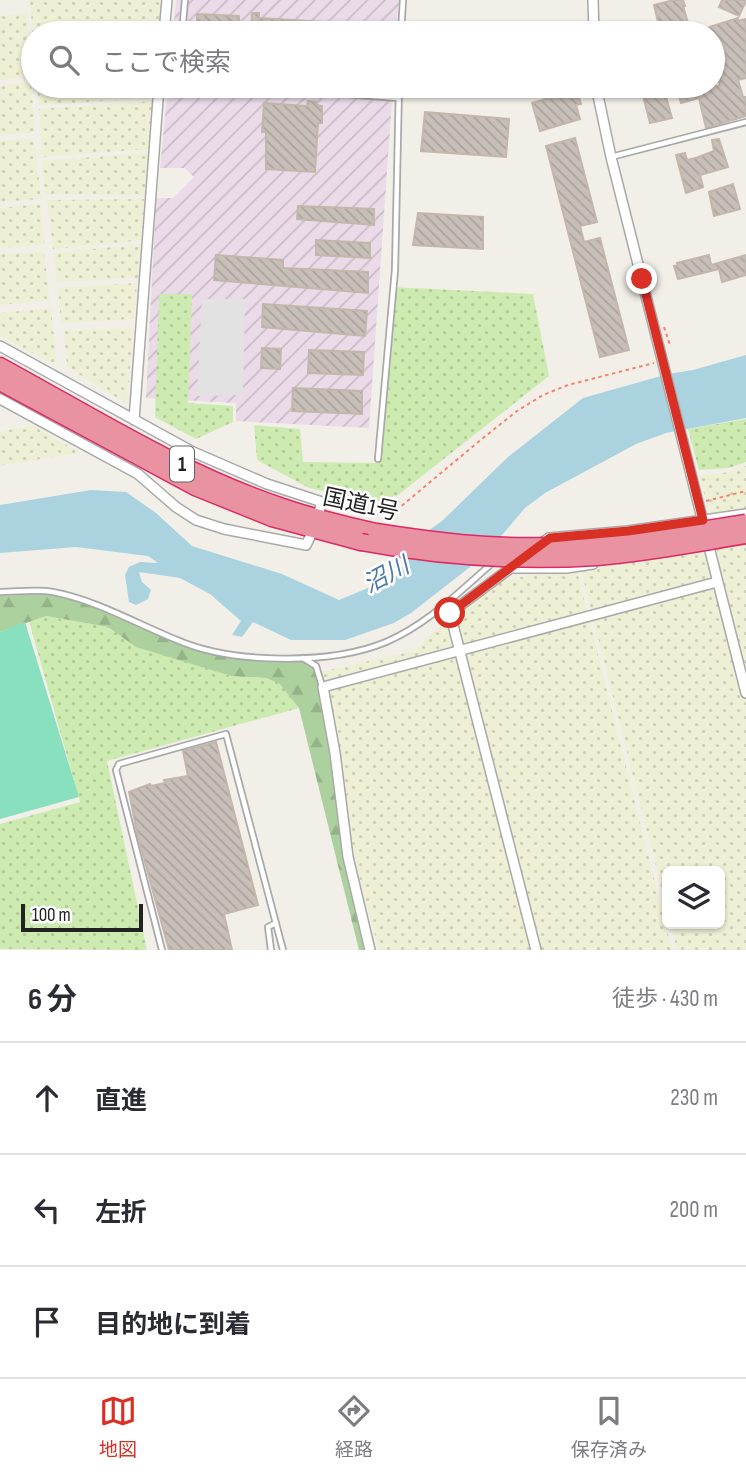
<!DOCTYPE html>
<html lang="ja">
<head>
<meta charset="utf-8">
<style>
	:root { --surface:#fff; --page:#f2f2f3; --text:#2b2b33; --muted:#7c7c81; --line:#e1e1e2; --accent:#d93025 }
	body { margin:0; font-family:"Sofia Sans Condensed","Noto Sans JP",sans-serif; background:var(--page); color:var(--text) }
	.controls { position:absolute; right:21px; bottom:21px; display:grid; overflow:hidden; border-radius:10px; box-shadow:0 2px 5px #0004 }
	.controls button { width:63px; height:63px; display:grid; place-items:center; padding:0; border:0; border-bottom:2px solid var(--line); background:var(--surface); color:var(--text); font:35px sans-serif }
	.scale { position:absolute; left:21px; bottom:18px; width:122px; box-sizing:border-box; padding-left:7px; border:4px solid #222; border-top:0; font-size:19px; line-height:24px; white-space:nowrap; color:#222; -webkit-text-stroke:5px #fff; paint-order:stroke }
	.stop { position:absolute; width:21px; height:21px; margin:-16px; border:5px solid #d93025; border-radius:50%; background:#fff }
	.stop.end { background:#d93025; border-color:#fff; box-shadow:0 2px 7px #0008 }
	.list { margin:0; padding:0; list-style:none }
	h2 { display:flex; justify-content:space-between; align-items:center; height:91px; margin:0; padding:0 28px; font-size:30px }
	h2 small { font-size:23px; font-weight:400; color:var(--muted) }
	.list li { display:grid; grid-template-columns:46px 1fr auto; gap:21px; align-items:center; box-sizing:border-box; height:112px; padding:0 28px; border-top:2px solid var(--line) }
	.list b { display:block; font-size:26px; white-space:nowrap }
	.list em { font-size:23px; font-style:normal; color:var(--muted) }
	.icon { flex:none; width:38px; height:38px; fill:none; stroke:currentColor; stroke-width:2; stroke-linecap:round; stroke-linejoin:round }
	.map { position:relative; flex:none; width:746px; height:950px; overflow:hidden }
	.search { position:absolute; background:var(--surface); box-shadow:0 2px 5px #0004; left:21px; right:21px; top:21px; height:77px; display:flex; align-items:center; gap:18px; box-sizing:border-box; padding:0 24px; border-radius:38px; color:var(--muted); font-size:26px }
	.sheet { height:427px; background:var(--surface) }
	nav { display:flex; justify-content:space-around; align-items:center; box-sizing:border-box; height:98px; border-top:2px solid var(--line); background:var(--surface); font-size:19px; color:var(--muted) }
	nav a { display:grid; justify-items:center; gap:4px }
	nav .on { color:var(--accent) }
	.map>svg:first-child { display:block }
</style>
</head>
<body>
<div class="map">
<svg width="746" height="950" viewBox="0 0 746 950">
	<defs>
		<pattern id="industrial-furrows" width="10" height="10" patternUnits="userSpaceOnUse" patternTransform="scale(1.75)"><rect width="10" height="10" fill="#ebdbe8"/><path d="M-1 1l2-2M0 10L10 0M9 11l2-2" fill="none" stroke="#c9bcc7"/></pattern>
		<pattern id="farmland-dots" width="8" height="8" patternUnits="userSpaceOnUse" patternTransform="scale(1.75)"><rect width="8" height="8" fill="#eef0d5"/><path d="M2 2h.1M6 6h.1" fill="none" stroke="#ccceb7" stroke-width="1.8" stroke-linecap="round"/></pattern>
		<pattern id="grass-dots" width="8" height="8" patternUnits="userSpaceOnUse" patternTransform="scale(1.75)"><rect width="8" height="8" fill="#cdebb0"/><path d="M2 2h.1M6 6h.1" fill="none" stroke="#b0c997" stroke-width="1.8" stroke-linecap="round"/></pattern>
		<pattern id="forest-firs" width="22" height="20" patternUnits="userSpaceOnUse" patternTransform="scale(1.75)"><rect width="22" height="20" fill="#add19e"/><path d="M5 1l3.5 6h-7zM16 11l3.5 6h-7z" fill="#95b388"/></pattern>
		<pattern id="building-back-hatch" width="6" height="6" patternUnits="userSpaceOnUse" patternTransform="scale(1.75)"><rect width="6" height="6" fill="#c7bfb8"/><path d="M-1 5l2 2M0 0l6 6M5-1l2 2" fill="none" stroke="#aba49e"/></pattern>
	</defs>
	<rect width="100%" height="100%" fill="#f2efe9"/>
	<path fill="url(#industrial-furrows)" d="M176 0H399L396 33H173Z
		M168 86H393L369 428 236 421V403L146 398 156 198H173L194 177 184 168H160Z"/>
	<path fill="url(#farmland-dots)" d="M30 0H166L165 19 32 27Z
		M27 13 32 77 0 80V16Z
		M163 22 162 33H33V43L32 30Z
		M31 82 35 133 0 135V86Z
		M37 86H156L155 98 39 105Z
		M155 101 150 149 42 157 39 109Z
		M34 139 41 199 0 202V141Z
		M149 153 145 195 45 194 42 161Z
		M144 199 142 240 53 249 47 200Z
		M40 204 45 245 0 248V208Z
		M141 244 138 278 57 282 53 253Z
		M44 252 50 300 0 305V254Z
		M137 283 134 319 61 323 58 288Z
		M51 308 57 366 0 336V313Z
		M133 328 127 404 67 367 64 331Z
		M31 425 81 453 0 465V432Z
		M746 466V513L712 519 699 476 729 472Z
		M746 544V950H677L671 924H720V871H667V910L580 566Z
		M576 567 672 950H379L358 873 320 672 414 651 447 619 500 581Z"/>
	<path fill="url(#grass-dots)" d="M393 287 533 294 549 376 398 495 376 502 309 488 257 460 254 425 300 429 303 462 378 463Z
		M159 294H192L188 403 233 406V422L196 439 155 417Z
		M746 419V462L729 468 699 470 688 429Z
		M46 616 108 627 133 644 231 676 280 679 299 708 107 761 147 950 0 949V824L80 802 29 621Z"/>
	<path fill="url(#forest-firs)" d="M41 594 71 598 193 648 274 662 303 657 317 669 370 950H359L299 708 279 683 266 678 231 676 136 647 108 627 46 616 0 632V596Z"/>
	<path fill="#88e0be" d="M25 622 79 797 0 819V632Z"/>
	<path fill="#e2e2e2" d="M202 299H245L243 395 197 396Z"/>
	<path fill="#aad3df" d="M746 355V418L666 433 636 444 545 493 525 508 502 535 470 567 411 613 394 623 345 640H291L253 622 242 637 232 635 241 621 210 594 180 578 139 572 142 582 151 590 148 599 136 605 129 602 125 575 129 567 140 562 158 563 148 556 76 547 0 553V505L91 490 126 492 156 513 192 546 282 574 339 600 399 575 411 550 408 545 442 521 508 457 583 398 668 374 693 370Z"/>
	<path fill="url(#building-back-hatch)" stroke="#c4b6ab" stroke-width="2" d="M674 0H683L685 6H683L691 33H624V31L658 22 654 5Z
		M722 0H746V1L739 16 719 7Z
		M252 13H259V18L387 26V33H251Z
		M197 14 239 16V31L197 27Z
		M738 18 737 21 746 19V78L738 80 743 97H746V116L706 128 699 98 681 103 676 86H720L713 59V33H706L709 27Z
		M624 86H663L672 118 650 123 642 92 627 96Z
		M577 90 581 104 576 105 580 119 540 131 532 103Z
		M308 101 316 102 317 105 322 106V123H318L315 172 266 169V132H262L264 103 307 106Z
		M425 112 509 119 506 157 421 151Z
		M575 138 597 222 580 226 584 242 600 238 629 350 600 357 546 146Z
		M719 139 728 167 700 175 703 187 686 193 676 155 685 153 687 160 696 158 714 151 712 140Z
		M733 184 740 209 714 216 709 192Z
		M298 206 374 209V225L297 219Z
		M418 213 483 217V249L413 245Z
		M316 240 370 243V258L316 255Z
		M216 255 283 260V268L368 272V293L214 280Z
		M709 255 711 265 746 255V275L722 282 719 269 678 279 674 266 678 265 677 263Z
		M263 304 367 311 365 336 262 327Z
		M262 348 281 349 280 369 261 368Z
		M309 350 364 352 363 375 308 373Z
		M293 388 362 391V414L292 411Z
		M216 742 258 905 224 914 232 950H169L137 833 129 792 150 784 151 786 165 783 164 780 188 776 183 751Z"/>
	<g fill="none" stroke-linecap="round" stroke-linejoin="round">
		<g stroke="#a9a9a9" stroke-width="8">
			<path id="lane" d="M182 33 185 0
				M401 33 403 0
				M238 86 398 98
				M611 157 746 122
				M378 459 395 270 399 86
				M0 592C17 592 37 589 53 592 96 600 137 624 177 640 232 664 331 665 386 642 426 625 457 594 489 566
				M303 658 316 666 322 686
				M162 950 116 770 119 764 226 734 283 950
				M271 950 268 927 276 923"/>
		</g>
		<g stroke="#a9a9a9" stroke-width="12">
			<path id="street" d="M593 0 594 33
				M164 33 167 0
				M596 86 611 157 704 526
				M0 346 193 452 267 484 322 502 319 512
				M0 399 138 474 176 507 196 520 224 529 306 545 310 537
				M134 420 159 86
				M707 539 746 693
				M542 543 549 538 628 531 746 514
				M520 561 450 613 536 950
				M511 568H566L593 564
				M370 950 348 857 335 753 323 687 717 582"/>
		</g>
		<g stroke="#dc2a67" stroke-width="19">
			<path id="highway" d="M0 366C92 416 183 474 283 507 314 518 345 525 376 532
				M0 382 195 487 272 518 361 542"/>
		</g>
		<path stroke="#fa8072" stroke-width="2" stroke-dasharray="3.5 3.5" stroke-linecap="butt" d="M664 327 670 345
			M706 501 746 491
			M329 504 369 515 393 513 483 438 517 411 543 395 568 385 654 363"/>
		<use href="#lane" stroke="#fff" stroke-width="4.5"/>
		<use href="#street" stroke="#fff" stroke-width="9"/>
		<use href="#highway" stroke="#e892a2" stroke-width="16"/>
		<g stroke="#dc2a67" stroke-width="19" stroke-linecap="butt">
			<path id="highway-bridge" d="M376 532C433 541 490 548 548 546 615 544 680 533 746 523
				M361 542C440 557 517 562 597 557 647 553 697 543 746 535"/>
		</g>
		<use href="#highway-bridge" stroke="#e892a2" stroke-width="16"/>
	</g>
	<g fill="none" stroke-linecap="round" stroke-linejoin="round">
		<path stroke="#d93025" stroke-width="9" d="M450 613 550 538 628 531 703 520 642 279"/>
	</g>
	<g text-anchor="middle" stroke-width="5" stroke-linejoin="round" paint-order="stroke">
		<rect fill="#fff" stroke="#646464" stroke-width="2" x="170" y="446.5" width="24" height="35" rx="5"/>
		<g font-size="21" font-weight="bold" fill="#222">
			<text x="182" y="471">1</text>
		</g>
		<g font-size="23" fill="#222" stroke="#fff">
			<text transform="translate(361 504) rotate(12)" y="8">国道1号</text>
		</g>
		<g font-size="24" font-style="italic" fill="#4a7aab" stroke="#fff">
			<text transform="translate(386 575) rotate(-28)" y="8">沼川</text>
		</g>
	</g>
</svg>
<div class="controls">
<button><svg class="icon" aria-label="layers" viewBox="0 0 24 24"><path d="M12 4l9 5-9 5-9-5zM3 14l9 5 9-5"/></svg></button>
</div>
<div class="scale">100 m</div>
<div class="stop" style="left:450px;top:613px"></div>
<div class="stop end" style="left:642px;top:279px"></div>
<div class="search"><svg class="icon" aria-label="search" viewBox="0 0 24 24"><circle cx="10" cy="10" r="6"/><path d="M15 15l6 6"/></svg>ここで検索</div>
</div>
<section class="sheet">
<h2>6 分<small>徒歩 · 430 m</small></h2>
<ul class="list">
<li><svg class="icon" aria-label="ahead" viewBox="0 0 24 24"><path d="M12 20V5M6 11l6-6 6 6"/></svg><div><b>直進</b></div><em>230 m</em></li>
<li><svg class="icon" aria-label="left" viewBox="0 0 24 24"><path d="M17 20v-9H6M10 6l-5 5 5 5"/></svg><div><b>左折</b></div><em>200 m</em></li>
<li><svg class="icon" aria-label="arrive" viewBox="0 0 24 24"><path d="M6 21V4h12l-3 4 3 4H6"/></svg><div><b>目的地に到着</b></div></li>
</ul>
</section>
<nav>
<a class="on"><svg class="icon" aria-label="map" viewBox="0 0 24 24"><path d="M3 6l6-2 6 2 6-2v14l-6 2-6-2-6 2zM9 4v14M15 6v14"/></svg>地図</a>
<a><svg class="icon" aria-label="directions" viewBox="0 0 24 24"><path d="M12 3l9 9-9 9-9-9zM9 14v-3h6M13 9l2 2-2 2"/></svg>経路</a>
<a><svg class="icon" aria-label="saved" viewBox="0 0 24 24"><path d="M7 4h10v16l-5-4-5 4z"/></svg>保存済み</a>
</nav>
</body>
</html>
